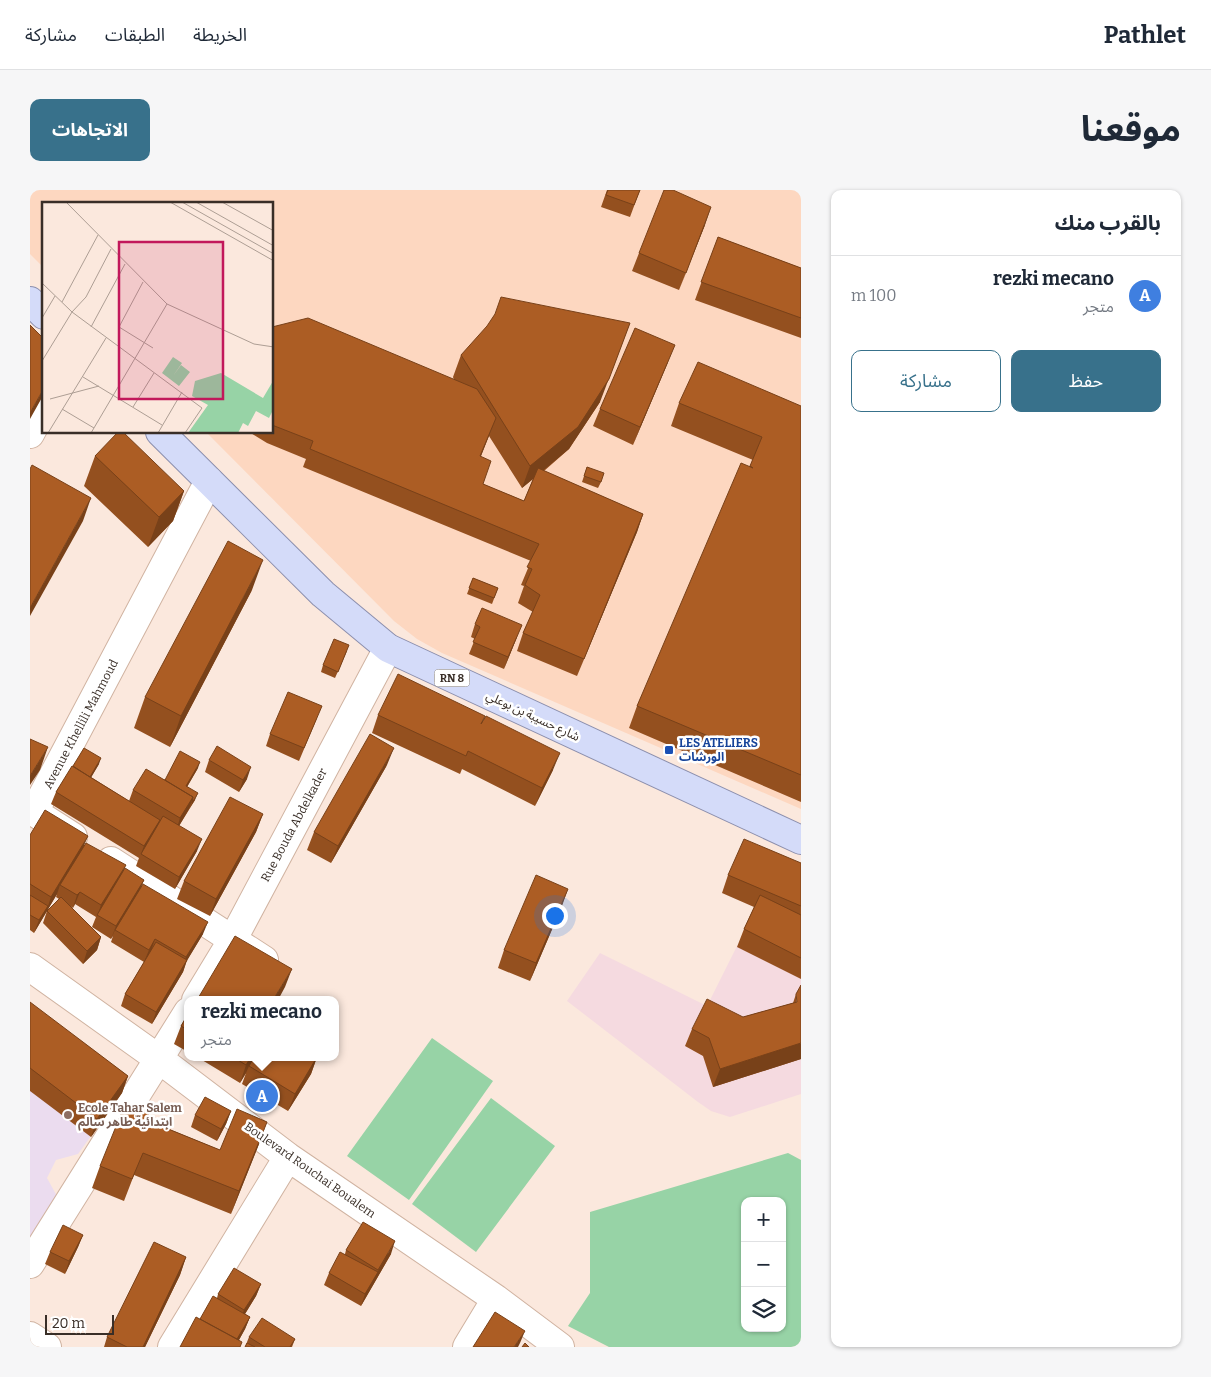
<!DOCTYPE html>
<html lang="ar">
<head>
<meta charset="utf-8">
<style>
	:root { --surface:#fff; --page:#f6f6f7; --text:#1f2937; --muted:#747a83; --line:#e0e1e3; --accent:#38718b }
	body { margin:0; font-family:Bitter,"Noto Sans Arabic",serif; background:var(--page); color:var(--text); direction:rtl }
	.controls { position:absolute; right:15px; bottom:15px; display:grid; overflow:hidden; border-radius:10px; box-shadow:0 1px 4px #0004 }
	.controls button { width:45px; height:45px; display:grid; place-items:center; padding:0; border:0; border-bottom:1px solid var(--line); background:var(--surface); color:var(--text); font:25px sans-serif }
	.scale { position:absolute; left:15px; bottom:12px; width:69px; box-sizing:border-box; padding-left:5px; border:2px solid #392e27; border-top:0; font-size:14px; line-height:18px; white-space:nowrap; color:#392e27; -webkit-text-stroke:4px #fff; paint-order:stroke }
	.you { position:absolute; left:524px; top:725px; width:18px; height:18px; margin:-12px; border:4px solid #fff; border-radius:50%; background:#1a73e8; box-shadow:0 0 0 8px #1a73e833 }
	.badge { display:grid; place-items:center; width:32px; height:32px; border-radius:50%; background:var(--accent); color:#fff; font-size:16px; font-weight:700 }
	.pin { position:absolute; translate:-50% -50%; border:2px solid #fff; box-shadow:0 1px 5px #0006 }
	.popup { position:absolute; left:154px; top:806px; width:155px; height:65px; box-sizing:border-box; display:grid; place-content:center; border-radius:10px; background:var(--surface); filter:drop-shadow(0 1px 4px #0005); font-size:16px; white-space:nowrap; color:var(--muted) }
	.popup b { font-size:19px; color:var(--text) }
	.popup::after { content:''; position:absolute; left:50%; top:100%; margin-left:-10px; border:10px solid transparent; border-top-color:var(--surface) }
	.list { margin:0; padding:0; list-style:none }
	h2 { display:flex; justify-content:space-between; align-items:center; height:65px; margin:0; padding:0 20px; font-size:21px }
	h2 small { font-size:16px; font-weight:400; color:var(--muted) }
	.list li { display:grid; grid-template-columns:32px 1fr auto; gap:15px; align-items:center; box-sizing:border-box; height:80px; padding:0 20px; border-top:1px solid var(--line) }
	.list b { display:block; font-size:19px; white-space:nowrap }
	.list p { margin:0; font-size:16px; white-space:nowrap; color:var(--muted) }
	.list em { font-size:16px; font-style:normal; color:var(--muted) }
	.actions { display:flex; gap:10px; padding:15px 20px }
	.actions a { flex:1; padding:11px 0; border:1px solid var(--accent); border-radius:10px; text-align:center; font-size:18px; color:var(--accent) }
	.actions .main { background:var(--accent); color:#fff }
	.icon { flex:none; width:28px; height:28px; fill:none; stroke:currentColor; stroke-width:2; stroke-linecap:round; stroke-linejoin:round }
	.map { position:relative; flex:none; width:771px; height:1157px; overflow:hidden; direction:ltr; border-radius:10px }
	header { display:flex; align-items:center; gap:30px; box-sizing:border-box; height:70px; padding:0 25px; background:var(--surface); border-bottom:1px solid var(--line) }
	header strong { font-size:24px }
	nav { display:flex; gap:28px; margin-inline-start:auto; font-size:18px }
	.intro { display:flex; align-items:center; justify-content:space-between; box-sizing:border-box; height:120px; padding:0 30px }
	h1 { margin:0; font-size:35px }
	.button { padding:12px 22px; border-radius:10px; background:var(--accent); color:#fff; font-size:18px; font-weight:700 }
	main { display:flex; gap:30px; padding:0 30px }
	aside { flex:1; background:var(--surface); border-radius:10px; box-shadow:0 1px 4px #0004 }
	.map>svg:first-child { display:block }
</style>
</head>
<body>
<header>
<strong>Pathlet</strong>
<nav><a>الخريطة</a><a>الطبقات</a><a>مشاركة</a></nav>
</header>
<div class="intro"><h1>موقعنا</h1><a class="button">الاتجاهات</a></div>
<main>
<aside>
<h2>بالقرب منك<small></small></h2>
<ul class="list">
<li><span class="badge" style="background:#3f7fe0">A</span><div><b>rezki mecano</b><p>متجر</p></div><em>100 m</em></li>
</ul>
<div class="actions"><a class="main">حفظ</a><a>مشاركة</a></div>
</aside>
<div class="map">
<svg width="771" height="1157" viewBox="0 0 771 1157">
	<rect width="100%" height="100%" fill="#fbe8dd"/>
	<path fill="#f5dae0" d="M748 674 771 685V904L700 927 681 921 668 912 537 811 570 763 677 816Z"/>
	<path fill="#fdd7c0" d="M0 0H771V619L412 463 387 449 364 431 177 243 242 242V14H14V78L0 64Z"/>
	<path fill="#ebdcef" d="M0 835 92 903 48 964 26 970 17 988 28 1008 0 1055Z"/>
	<path fill="#97d3a6" fill-rule="evenodd" d="M402 848 463 891 379 1010 317 966Z
		M461 908 525 956 446 1062 382 1014Z
		M758 963 771 970V1157H579L538 1136 560 1103V1022ZM715 1011H752V1138H715Z"/>
	<g fill="none" stroke-linecap="round" stroke-linejoin="round">
		<g stroke="#d0b3a1" stroke-width="30">
			<path id="minor" d="M0 244 14 218
				M43 647 4 622 179 291
				M81 671 234 770
				M0 777 129 869 258 967 466 1109 530 1157
				M166 810 203 749 358 458
				M0 1074 158 822
				M0 1146 17 1157
				M142 1157 258 967
				M437 1157 466 1109"/>
		</g>
		<g stroke="#8c8fad" stroke-width="30">
			<path id="major" d="M0 111 14 125
				M130 242 293 404 358 458 771 650"/>
		</g>
		<use href="#minor" stroke="#fff" stroke-width="28"/>
		<use href="#major" stroke="#d4dbf9" stroke-width="28"/>
	</g>
	<path fill="#94501f" fill-rule="evenodd" d="M577 0H610L600 27 571 17Z
		M675 35 649 100 602 81 609 63Z
		M688 47 771 78V148L665 110Z
		M242 137 424 190 423 187 431 165 570 212 539 259 514 281 613 324 607 342 547 486 487 461 493 443 503 422 488 413 494 396 491 395 501 371 273 277 276 269 237 253 219 242H242ZM459 246 492 298 503 289 494 311 453 294 451 266Z
		M638 172 603 255 563 236 570 219Z
		M649 213 771 216V612L599 538 607 516 723 270 641 236Z
		M65 266 154 301 143 331 118 357 54 296Z
		M557 277 571 292 568 298 552 292Z
		M443 388 468 398 462 414 437 404Z
		M222 400 140 557 104 538 115 507Z
		M445 434 487 447 474 479 439 464 445 449 441 447Z
		M317 461 305 488 291 482 293 475Z
		M348 525 453 531 523 580 505 616 432 579 430 584 342 543Z
		M287 528 269 571 236 556 240 544Z
		M179 570 217 589 209 602 175 582Z
		M69 574 61 587 99 611 103 600 168 578 157 597 165 610 149 636 167 661 145 699 106 676 109 668 21 614 26 602 43 576Z
		M357 575 301 673 277 660 284 642Z
		M233 624 226 642 180 726 147 709 154 691Z
		M0 645 55 655 93 682 114 690 111 697 173 744 157 770 153 782 122 834 91 816 95 804 114 772 81 752 83 746 81 749 62 737 66 727 45 714 43 718 40 716 71 747 67 760 53 774 13 733 17 721 29 709 26 707 27 704 4 743 0 740Z
		M771 673V789L707 757 714 739 724 717 692 703 698 685Z
		M532 716 500 791 468 778 474 760Z
		M766 804 771 869 683 897 673 866 655 856 662 839 713 827 763 813Z
		M0 813 98 886 92 903 61 947 0 901Z
		M158 824V862L144 854 151 836Z
		M167 867H287L281 884 258 921 212 894 216 883 210 893Z
		M201 921 196 934 187 951 161 937 165 925Z
		M117 930 190 960 229 954 201 1024 104 985 94 1011 62 998 70 976Z
		M53 1045 48 1057 35 1084 15 1074 20 1062Z
		M316 1060 361 1064 331 1116 294 1095 299 1083 315 1064Z
		M156 1067 150 1085 115 1157H74L77 1147Z
		M231 1094 226 1106 215 1124 220 1127 215 1139 209 1150 170 1129 187 1108 188 1104Z
		M219 1147 265 1149 262 1157H215Z"/>
	<path fill="#784119" d="M681 17 675 35 649 100 656 83Z
		M600 133 570 212 539 259 492 298 500 276Z
		M645 155 638 172 603 255 610 237Z
		M14 198V204L0 229V223Z
		M466 228 459 245 444 284 450 266Z
		M154 301 143 331 118 357 129 327Z
		M61 308 53 331 0 426V418Z
		M613 324 607 342 547 486 554 469Z
		M233 370 222 400 140 557 151 526Z
		M492 435 487 447 474 479 478 467Z
		M18 557 10 580 0 595V586Z
		M364 558 357 575 301 673 308 656Z
		M530 563 523 580 505 616 512 598Z
		M71 568 69 574 55 598 57 592Z
		M170 572 168 578 154 602 156 596Z
		M221 577 217 589 209 602 213 590Z
		M168 603 165 610 159 619 162 613Z
		M163 607 159 619 146 641 150 628Z
		M233 624 226 642 180 726 186 709Z
		M130 630 125 642 111 664 114 656Z
		M58 646 51 663 30 695 27 704 4 743 9 730 18 716 21 707Z
		M172 649 167 661 145 699 149 687Z
		M96 675 91 687 67 727 71 715Z
		M114 690 109 702 85 740 81 749 86 736Z
		M538 699 532 716 500 791 506 773Z
		M50 702 45 714 43 718 47 705Z
		M178 732 173 744 152 779 156 767Z
		M71 747 67 760 53 774 57 761Z
		M125 749 121 761 114 772 119 760Z
		M157 770 153 782 122 834 126 822Z
		M262 779 255 797 248 810H243Z
		M771 853V869L683 897 690 879Z
		M221 867H225L219 876 216 883 210 893 216 875Z
		M287 867 281 884 258 921 265 904Z
		M98 886 92 903 61 947 67 929Z
		M201 921 196 934 187 951 191 939Z
		M237 932 229 954 201 1024 209 1001Z
		M53 1045 48 1057 35 1084 39 1071Z
		M365 1051 361 1064 331 1116 335 1104Z
		M156 1067 150 1085 115 1157H113Z
		M231 1094 226 1106 210 1132 214 1120Z
		M220 1127 215 1139 205 1157 206 1150Z
		M495 1141 490 1153 488 1157H484Z"/>
	<path fill="#ac5d24" stroke="#784119" d="M578 0H610L604 15 576 5Z
		M634 0H643L681 17 656 83 609 63Z
		M688 47 771 78V128L671 92Z
		M471 107 600 133 579 189 548 237 500 276 431 165 457 136 465 124Z
		M278 128 447 199 466 228 450 266 461 271 453 294 494 311 508 278 613 324 554 469 493 443 510 405 495 395 502 379 497 377 509 354 280 259 283 251 242 235V137Z
		M0 135 14 149V198L0 223Z
		M605 138 645 155 610 237 570 219Z
		M668 172 771 216V585L607 516 711 273 723 278 720 276 732 247 649 213Z
		M88 242H93L154 301 129 327 65 266Z
		M2 275 61 308 0 418V279Z
		M557 277 574 283 571 292 554 286Z
		M198 351 233 370 151 526 115 507Z
		M443 388 468 398 464 408 439 398Z
		M452 418 492 435 478 467 443 452 450 437 445 434Z
		M304 449 319 455 308 482 293 475Z
		M368 484 455 526 451 534 456 526 530 563 512 598 438 561 436 566 348 525Z
		M258 502 292 516 274 558 240 544Z
		M340 544 364 558 308 656 284 642Z
		M0 549 18 557 0 586Z
		M187 556 221 577 213 590 179 570Z
		M54 558 71 568 60 587 43 576Z
		M150 561 170 572 156 596 168 603 162 613 163 607 135 590Z
		M42 576 130 630 114 656 26 602Z
		M116 579 163 607 150 628 103 600Z
		M200 607 233 624 186 709 154 691Z
		M15 620 58 646 21 707 0 694V645Z
		M133 626 172 649 149 687 111 664Z
		M714 649 771 673V716L698 685Z
		M56 653 96 675 71 715 50 702 47 705 30 695Z
		M95 678 114 690 86 736 67 725Z
		M506 685 538 699 506 773 474 760Z
		M113 694 178 732 156 767 125 749 119 760 85 740Z
		M0 705 18 716 9 730 0 725Z
		M730 705 771 725V768L714 739Z
		M31 707 71 747 57 761 17 721Z
		M205 746 262 779 243 810H167Z
		M126 752 157 770 126 822 95 804Z
		M771 795V853L690 879 679 848 662 839 677 809 713 827 767 812 766 804Z
		M0 812 98 886 67 929 0 878Z
		M158 824V840L151 836Z
		M203 867H221L216 875Z
		M224 867H287L265 904 219 876Z
		M175 907 201 921 191 939 165 925Z
		M95 914 119 923 116 930 190 960 207 919 237 932 209 1001 113 963 102 989 70 976Z
		M333 1032 365 1051 348 1080 316 1060Z
		M33 1035 53 1045 39 1071 20 1062Z
		M124 1052 156 1067 113 1157H97L77 1147Z
		M310 1062 348 1082 335 1104 299 1083Z
		M204 1078 231 1094 214 1120 188 1104Z
		M183 1106 220 1127 207 1149 170 1129Z
		M465 1122 495 1141 484 1157H443Z
		M166 1127 212 1152 210 1157H150Z
		M232 1128 265 1149 260 1157H235L219 1147Z
		M217 1153 225 1157H215Z
		M495 1153 499 1157H492Z"/>
	<rect fill="#1a4fb4" stroke="#fff" stroke-width="2" x="634" y="555" width="10" height="10" rx="2.5"/>
	<circle fill="#8d6e63" stroke="#fff" stroke-width="2" cx="38" cy="925" r="5"/>
	<g text-anchor="middle" stroke-width="5" stroke-linejoin="round" paint-order="stroke">
		<rect fill="#fff" stroke="#746d68" stroke-width="1" x="404.5" y="479.5" width="35" height="17" rx="4"/>
		<g font-size="11" font-weight="bold" fill="#392e27">
			<text x="422" y="492">RN 8</text>
		</g>
		<g font-size="12" fill="#392e27" stroke="#fff">
			<text transform="translate(503 526) rotate(25)" y="4">شارع حسيبة بن بوعلي</text>
			<text transform="translate(51 534) rotate(-62)" y="4">Avenue Khellili Mahmoud</text>
			<text transform="translate(264 635) rotate(-62)" y="4">Rue Bouda Abdelkader</text>
			<text transform="translate(280 980) rotate(35)" y="4">Boulevard Rouchai Boualem</text>
		</g>
		<g font-size="12" font-weight="bold" fill="#164399" stroke="#fff" text-anchor="start">
			<text x="649" y="557">LES ATELIERS<tspan x="649" dy="14">الورشات</tspan></text>
		</g>
		<g font-size="12" font-weight="bold" fill="#785e54" stroke="#fff" text-anchor="start">
			<text x="48" y="922">Ecole Tahar Salem<tspan x="48" dy="14">ابتدائية طاهر سالم</tspan></text>
		</g>
	</g>
	<g transform="translate(12 12)">
		<rect width="231" height="231" fill="#fbe8dd"/>
		<path d="M131 155 140 161 131 174 139 163 148 170 137 184 120 171ZM179 171 221 196 231 179V208L227 216 214 209 206 224 201 221 196 231H146L166 203 150 194 153 179Z" fill="#97d3a6"/>
		<path fill="none" stroke="#ad9e94" stroke-width="1" d="M24 0 125 102 212 142 232 145M128 0 232 59M140 0 232 52M154 0 232 44M180 0 232 29M101 80 77 125 111 146M0 81 30 110 160 206 143 231M20 100 56 33M0 116 13 94M49 125 83 62M0 159 30 110 44 95 69 47M41 175 120 223M8 197 57 184M91 205 112 171M20 207 52 226M6 231 64 136M49 231 125 102M116 231 140 190"/>
		<path fill="#c2185b" fill-opacity="0.15" stroke="#c2185b" stroke-width="2.5" d="M77 40H181V197H77Z"/>
		<rect width="231" height="231" fill="none" stroke="#392e27" stroke-width="2.5"/>
	</g>
</svg>
<div class="controls">
<button>+</button>
<button>−</button>
<button><svg class="icon" aria-label="layers" viewBox="0 0 24 24"><path d="M12 4l9 5-9 5-9-5zM3 14l9 5 9-5"/></svg></button>
</div>
<div class="scale">20 m</div>
<div class="you"></div>
<div class="pin badge" style="left:232px;top:906px;background:#3f7fe0">A</div>
<div class="popup"><b>rezki mecano</b>متجر</div>
</div>
</main>
</body>
</html>
